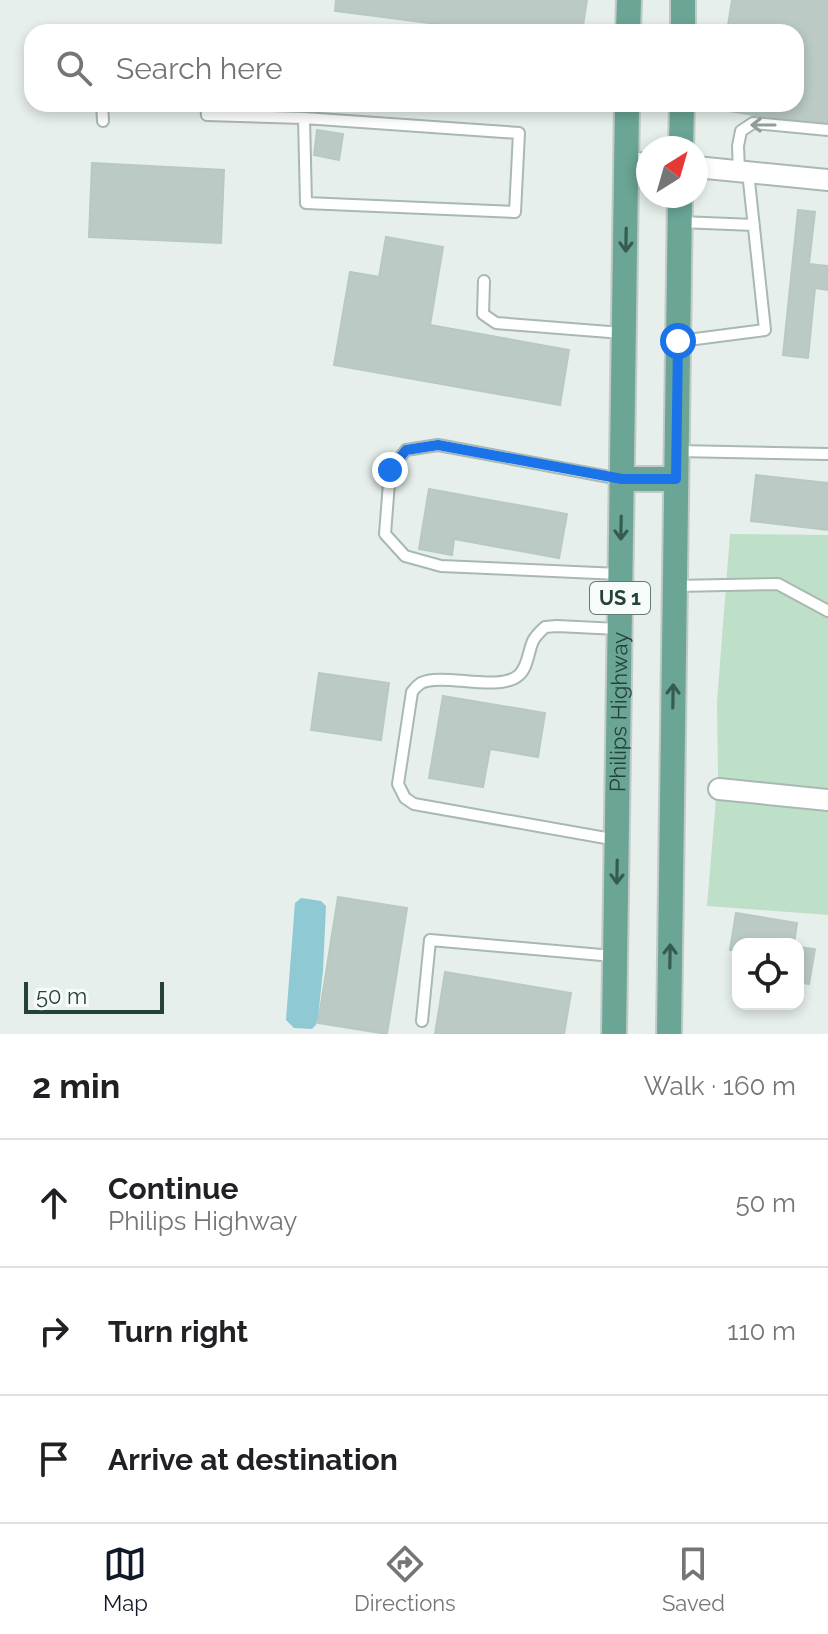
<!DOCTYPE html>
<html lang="en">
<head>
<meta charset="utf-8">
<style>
	:root { --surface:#fff; --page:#f6f6f6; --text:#202124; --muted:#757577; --line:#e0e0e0; --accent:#111827 }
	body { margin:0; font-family:Raleway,sans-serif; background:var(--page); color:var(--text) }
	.controls { position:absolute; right:24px; bottom:24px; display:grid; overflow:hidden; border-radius:16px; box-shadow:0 4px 12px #0003 }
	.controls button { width:72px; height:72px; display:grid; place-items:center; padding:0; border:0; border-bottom:2px solid var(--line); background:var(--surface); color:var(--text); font:40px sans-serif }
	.compass { position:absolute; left:636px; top:136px; width:72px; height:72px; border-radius:50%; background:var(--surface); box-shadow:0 4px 12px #0003; rotate:37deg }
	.scale { position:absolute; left:24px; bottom:20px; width:140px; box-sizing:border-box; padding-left:8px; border:4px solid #24423a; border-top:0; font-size:22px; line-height:28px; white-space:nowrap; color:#24423a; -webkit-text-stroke:6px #f7fbf9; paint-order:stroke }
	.stop { position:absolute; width:24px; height:24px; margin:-18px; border:6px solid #1a73e8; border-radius:50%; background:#fff }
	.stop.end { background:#1a73e8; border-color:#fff; box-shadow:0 2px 8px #0008 }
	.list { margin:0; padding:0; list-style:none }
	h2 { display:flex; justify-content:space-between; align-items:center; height:104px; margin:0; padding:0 32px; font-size:34px }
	h2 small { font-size:26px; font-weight:400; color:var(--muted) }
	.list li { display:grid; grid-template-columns:52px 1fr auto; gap:24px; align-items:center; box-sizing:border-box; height:128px; padding:0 32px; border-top:2px solid var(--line) }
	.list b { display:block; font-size:30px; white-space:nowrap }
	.list p { margin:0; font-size:26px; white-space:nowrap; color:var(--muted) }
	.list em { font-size:26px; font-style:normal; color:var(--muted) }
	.icon { flex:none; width:44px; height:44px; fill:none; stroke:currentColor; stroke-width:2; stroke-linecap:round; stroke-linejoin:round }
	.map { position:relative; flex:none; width:828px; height:1034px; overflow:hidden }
	.search { position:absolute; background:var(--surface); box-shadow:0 4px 12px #0003; left:24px; right:24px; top:24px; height:88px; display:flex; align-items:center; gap:20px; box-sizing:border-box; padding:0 28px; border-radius:24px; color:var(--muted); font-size:30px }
	.sheet { height:488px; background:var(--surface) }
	nav { display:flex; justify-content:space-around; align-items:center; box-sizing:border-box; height:112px; border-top:2px solid var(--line); background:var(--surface); font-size:22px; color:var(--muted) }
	nav a { display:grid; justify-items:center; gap:4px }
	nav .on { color:var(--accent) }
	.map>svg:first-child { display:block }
</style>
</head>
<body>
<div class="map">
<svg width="828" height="1034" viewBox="0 0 828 1034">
	<rect width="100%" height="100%" fill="#e6efeb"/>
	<path fill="#bfe0c8" d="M730 534 828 535V915L707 906 718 775 717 702Z"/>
	<path fill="#8ec9d4" d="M301 898 321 901 326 906 323 970 318 1018 316 1025 312 1029 294 1028 286 1020 295 903Z"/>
	<path fill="#bbcac4" stroke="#b8c9c2" stroke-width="2" d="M336 0H587L582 32H499L335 11Z
		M732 0H828V126L715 109 716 104H796V32H727Z
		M317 130 343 134 339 160 314 155Z
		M92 163 224 170 221 243 89 237Z
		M798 210 815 212 809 264 828 266V290L815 288 808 358 783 355Z
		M386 237 443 247 430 325 569 350 560 405 334 365 350 272 379 277Z
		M756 475 828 483V530L751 521Z
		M429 489 567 514 559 558 454 539 452 555 419 549Z
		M319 673 389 683 381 740 311 730Z
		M443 696 545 713 538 757 490 749 483 787 429 778Z
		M338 897 407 908 387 1034 318 1023Z
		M736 913 797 923 794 944H738V951L730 950Z
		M798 947 815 949 809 984 798 982Z
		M445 972 571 993 564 1034H435Z"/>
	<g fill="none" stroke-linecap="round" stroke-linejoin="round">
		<g stroke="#a8b8b2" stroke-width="14">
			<path id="lane" d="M102 104 103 121
				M206 104 207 115 304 118 519 133 515 212 306 203 304 118
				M739 171 738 146 741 131 753 123 828 130
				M680 222 754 225
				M484 281 483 314 496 323 622 333
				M680 341 765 330 748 172
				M678 451 827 454
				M619 574 441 566 405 556 385 534 390 470 406 450 438 445 620 479
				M675 586 778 584 828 611
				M617 840 414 804 405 798 398 784 412 692C414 689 418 685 421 683 442 672 499 693 519 675 528 667 528 652 533 641 536 635 541 631 545 627L557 626 618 629
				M422 1021 430 940 613 956"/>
		</g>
		<g stroke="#a8b8b2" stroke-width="24">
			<path id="street" d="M627 162 648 164
				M696 167 828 180
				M719 789 828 800"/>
		</g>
		<g stroke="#c2cac8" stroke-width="28">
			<g id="primary">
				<path d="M628 32 629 0"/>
				<path d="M683 32V0"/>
				<path d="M681 148 682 104"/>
				<path d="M622 479H676"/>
				<path id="s1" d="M614 1034 627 104"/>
				<path d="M669 1034 680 196"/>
			</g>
		</g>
		<use href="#lane" stroke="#fff" stroke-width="10"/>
		<use href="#street" stroke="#fff" stroke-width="20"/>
		<use href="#primary" stroke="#6aa596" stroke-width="24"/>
	</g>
	<defs><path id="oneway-shaft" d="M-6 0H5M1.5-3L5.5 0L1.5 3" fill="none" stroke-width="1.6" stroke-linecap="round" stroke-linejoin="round" transform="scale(2)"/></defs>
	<use stroke="#92a09c" href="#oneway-shaft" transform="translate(763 125) rotate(-180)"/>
	<g stroke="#365b51">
		<use href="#oneway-shaft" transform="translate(626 240) rotate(91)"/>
		<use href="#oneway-shaft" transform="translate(621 528) rotate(91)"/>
		<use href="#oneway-shaft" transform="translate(673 696) rotate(-89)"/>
		<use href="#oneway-shaft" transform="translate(617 872) rotate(91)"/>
		<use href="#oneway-shaft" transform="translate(670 956) rotate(-89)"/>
	</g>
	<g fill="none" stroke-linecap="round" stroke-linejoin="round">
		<path stroke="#1a73e8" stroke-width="10" d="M390 470 406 450 438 445 622 479H676L678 341"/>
	</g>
	<g text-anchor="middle" stroke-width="8" stroke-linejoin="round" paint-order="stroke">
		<rect fill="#f7fbf9" stroke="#637a73" stroke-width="2" x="590" y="582" width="60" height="32" rx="6"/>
		<g font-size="20" font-weight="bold" fill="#24423a">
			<text x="620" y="605">US 1</text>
		</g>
		<g font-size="22" fill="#24423a" stroke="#f7fbf9">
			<text dy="8" stroke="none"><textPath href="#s1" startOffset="322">Philips Highway</textPath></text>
		</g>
	</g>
</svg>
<div class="controls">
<button><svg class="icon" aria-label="locate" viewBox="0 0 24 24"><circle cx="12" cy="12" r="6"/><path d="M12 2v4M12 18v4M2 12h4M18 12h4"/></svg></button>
</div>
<svg class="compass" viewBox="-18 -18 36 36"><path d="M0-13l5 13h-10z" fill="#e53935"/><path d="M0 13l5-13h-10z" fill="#757577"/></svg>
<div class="scale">50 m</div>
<div class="stop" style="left:678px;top:341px"></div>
<div class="stop end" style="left:390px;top:470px"></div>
<div class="search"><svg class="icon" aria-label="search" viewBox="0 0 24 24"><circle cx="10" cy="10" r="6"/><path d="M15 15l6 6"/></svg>Search here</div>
</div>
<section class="sheet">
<h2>2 min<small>Walk · 160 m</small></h2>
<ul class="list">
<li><svg class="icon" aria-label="ahead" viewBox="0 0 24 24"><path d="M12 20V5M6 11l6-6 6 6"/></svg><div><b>Continue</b><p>Philips Highway</p></div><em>50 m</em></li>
<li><svg class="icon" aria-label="right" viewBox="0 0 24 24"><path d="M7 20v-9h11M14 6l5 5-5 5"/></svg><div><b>Turn right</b></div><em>110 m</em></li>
<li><svg class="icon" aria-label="arrive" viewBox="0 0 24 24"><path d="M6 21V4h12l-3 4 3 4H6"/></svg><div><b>Arrive at destination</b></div></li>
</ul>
</section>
<nav>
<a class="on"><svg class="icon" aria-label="map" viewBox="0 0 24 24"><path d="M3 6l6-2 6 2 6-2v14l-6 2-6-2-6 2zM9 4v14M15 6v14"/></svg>Map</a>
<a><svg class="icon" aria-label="directions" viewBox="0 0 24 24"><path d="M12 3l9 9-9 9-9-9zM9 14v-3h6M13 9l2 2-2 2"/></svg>Directions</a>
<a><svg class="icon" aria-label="saved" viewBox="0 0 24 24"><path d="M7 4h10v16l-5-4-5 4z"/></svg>Saved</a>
</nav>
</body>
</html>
